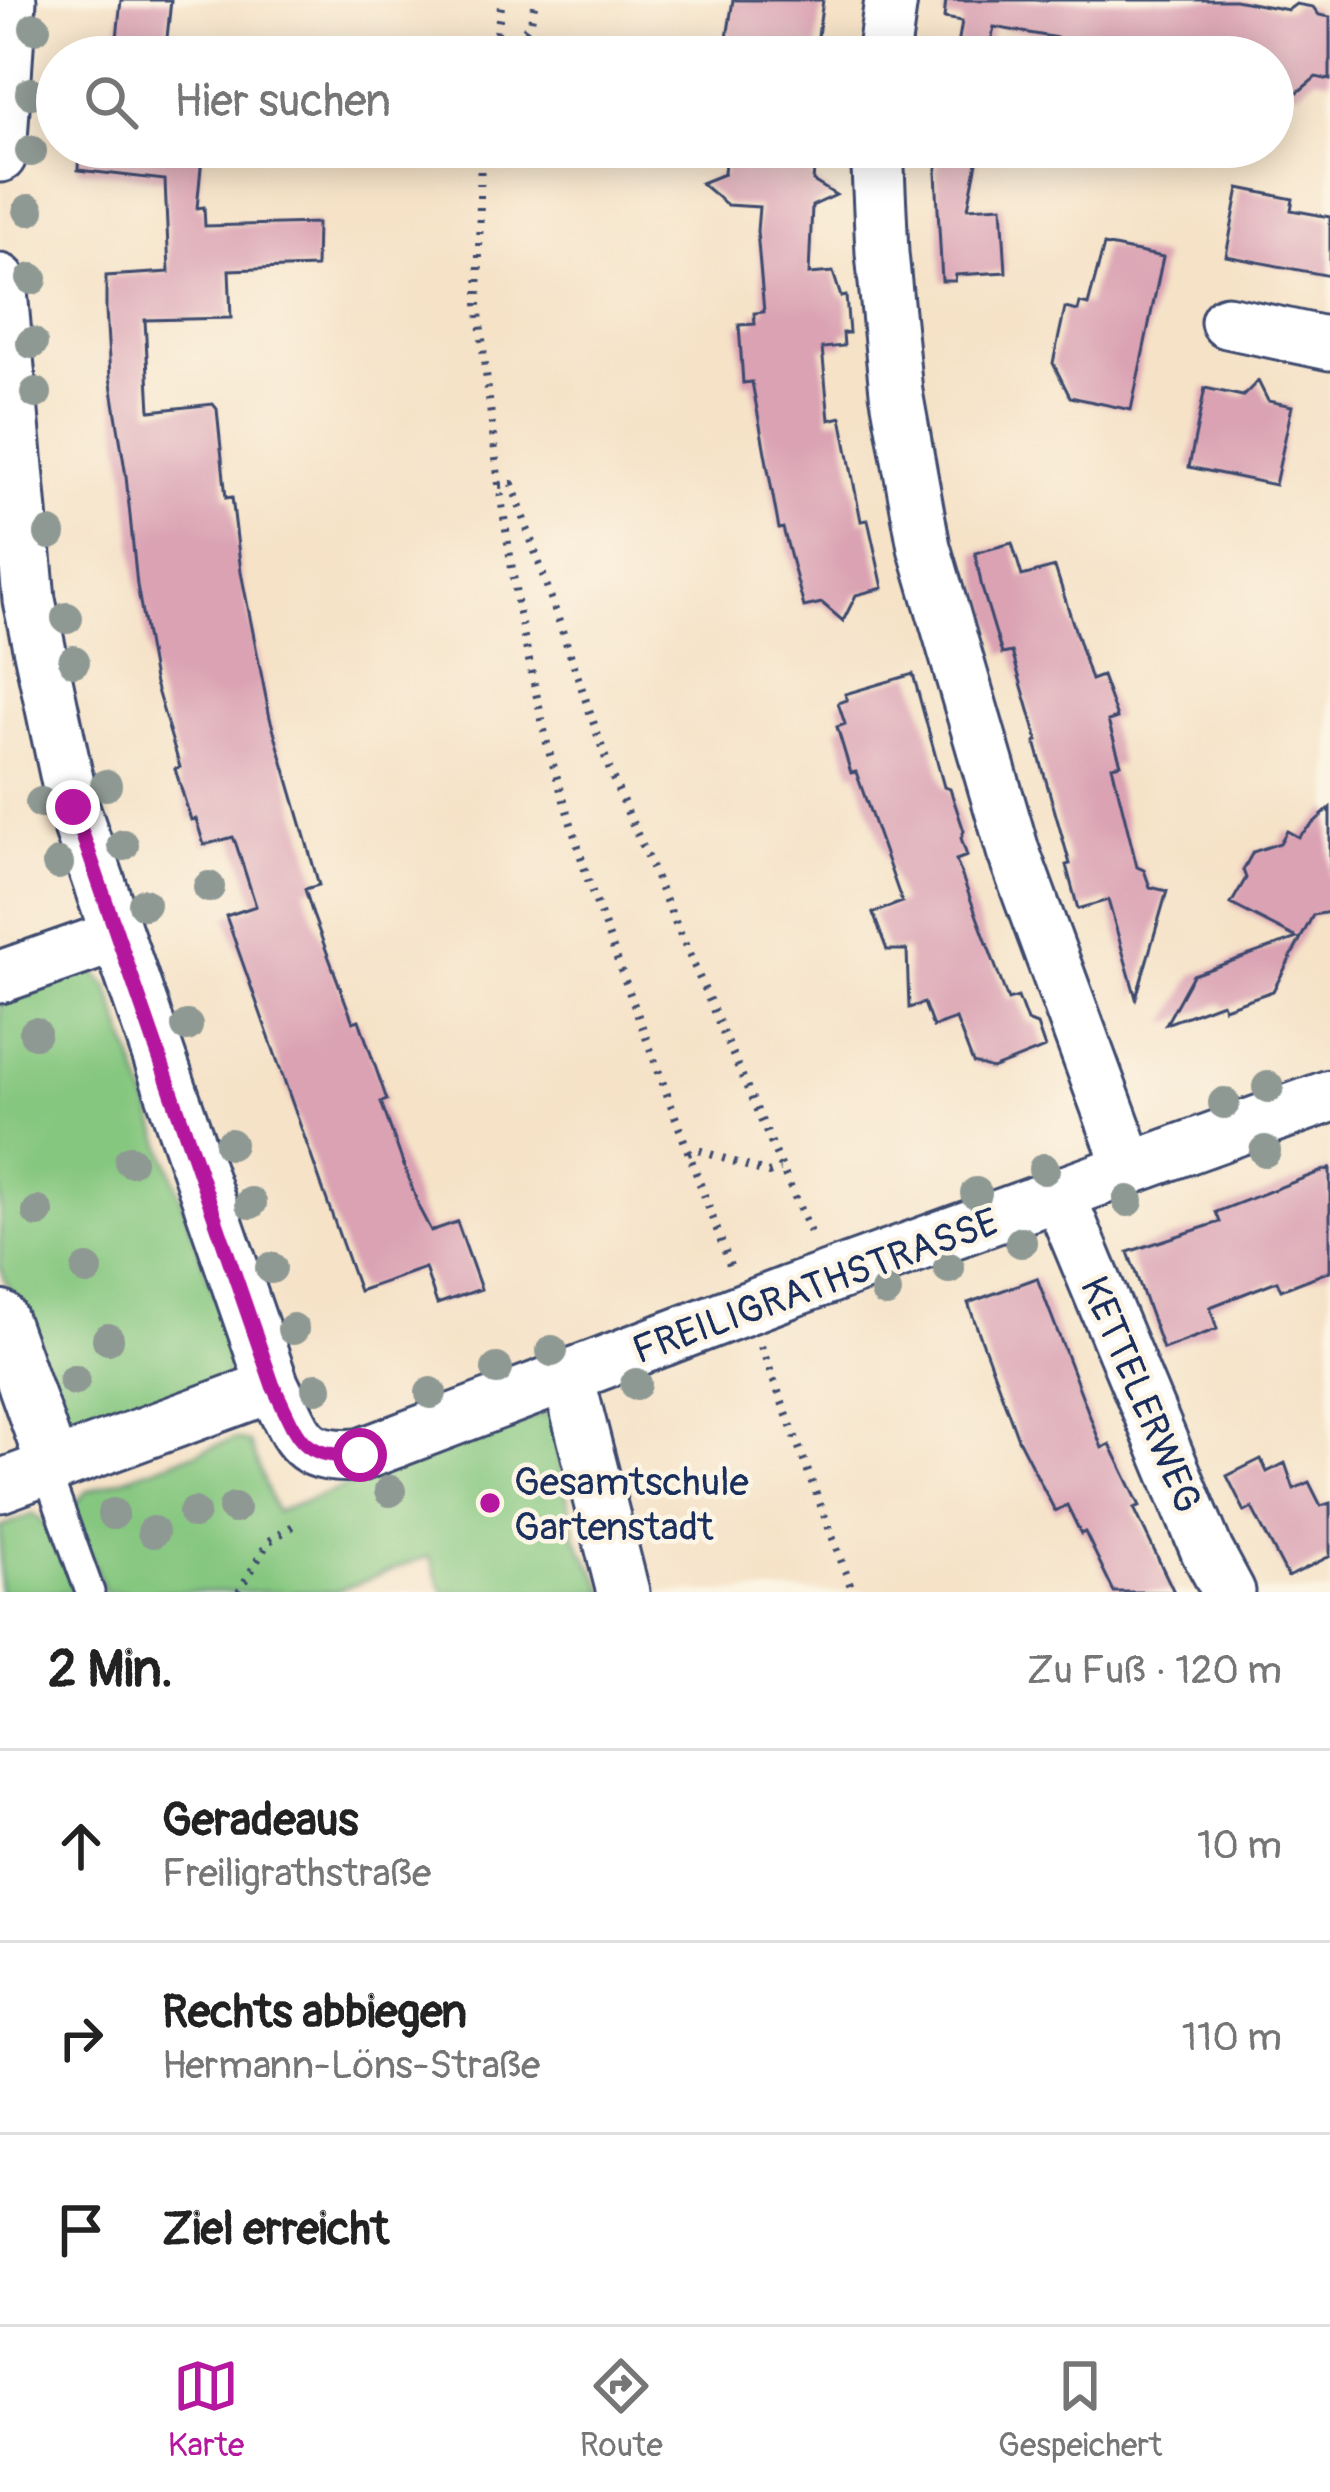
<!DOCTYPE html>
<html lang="de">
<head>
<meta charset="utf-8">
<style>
	:root { --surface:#fff; --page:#f2f2f2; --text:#222; --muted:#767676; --line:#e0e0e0; --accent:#b5179e }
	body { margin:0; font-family:Pangolin,sans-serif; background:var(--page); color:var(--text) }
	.stop { position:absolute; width:36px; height:36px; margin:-27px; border:9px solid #b5179e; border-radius:50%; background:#fff }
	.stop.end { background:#b5179e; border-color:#fff; box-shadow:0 3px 12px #0008 }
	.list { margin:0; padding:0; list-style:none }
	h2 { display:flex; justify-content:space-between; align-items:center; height:156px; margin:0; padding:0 48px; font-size:51px }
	h2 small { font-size:39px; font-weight:400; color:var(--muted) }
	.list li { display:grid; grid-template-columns:78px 1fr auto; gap:36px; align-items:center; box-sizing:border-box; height:192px; padding:0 48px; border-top:3px solid var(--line) }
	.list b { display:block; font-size:45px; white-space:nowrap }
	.list p { margin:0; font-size:39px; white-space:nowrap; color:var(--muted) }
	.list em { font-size:39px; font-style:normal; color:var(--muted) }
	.icon { flex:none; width:66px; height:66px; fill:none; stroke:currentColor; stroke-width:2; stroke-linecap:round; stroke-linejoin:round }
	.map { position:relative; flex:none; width:1330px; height:1592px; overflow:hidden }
	.search { position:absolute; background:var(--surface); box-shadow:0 6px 30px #0003; left:36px; right:36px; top:36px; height:132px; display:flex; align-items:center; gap:30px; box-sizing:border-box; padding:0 42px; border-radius:66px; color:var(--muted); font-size:45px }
	.sheet { height:732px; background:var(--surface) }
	nav { display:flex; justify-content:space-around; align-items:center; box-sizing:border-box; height:168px; border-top:3px solid var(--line); background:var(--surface); font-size:33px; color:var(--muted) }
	nav a { display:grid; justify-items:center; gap:6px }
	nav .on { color:var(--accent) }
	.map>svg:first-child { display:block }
</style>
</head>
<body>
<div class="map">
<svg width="1330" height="1592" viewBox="0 0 1330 1592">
	<rect width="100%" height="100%" fill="#fcf5e5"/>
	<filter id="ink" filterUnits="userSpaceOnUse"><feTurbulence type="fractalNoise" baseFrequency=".00833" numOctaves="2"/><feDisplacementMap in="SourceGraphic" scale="24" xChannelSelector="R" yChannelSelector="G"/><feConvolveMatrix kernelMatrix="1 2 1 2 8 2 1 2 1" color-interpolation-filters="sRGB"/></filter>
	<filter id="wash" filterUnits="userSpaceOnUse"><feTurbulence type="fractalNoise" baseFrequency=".004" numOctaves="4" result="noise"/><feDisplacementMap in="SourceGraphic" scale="48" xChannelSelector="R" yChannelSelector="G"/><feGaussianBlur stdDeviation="2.7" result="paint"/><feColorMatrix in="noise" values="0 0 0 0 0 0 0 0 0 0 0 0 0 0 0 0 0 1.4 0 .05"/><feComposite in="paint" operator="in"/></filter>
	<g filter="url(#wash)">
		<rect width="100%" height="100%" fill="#f5e2c7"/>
		<path fill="#86c780" stroke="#507b6f" stroke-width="3" d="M92 970 108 987 235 1356 224 1379 81 1432 63 1425 50 1407 0 1265V992Z
			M543 1414 556 1417 559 1457 575 1537 606 1592H443L429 1556 335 1592H105L76 1521 75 1504 86 1492 235 1439 249 1442 276 1512Z
			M34 1514 51 1530 75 1592H0V1527Z"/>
		<g id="blocks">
			<path fill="#daa2b3" d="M121 0H171L165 57H115Z
				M733 0H823L815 57H724Z
				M946 0H1235L1288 10 1296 4 1313 7 1319 15 1330 17V80L1316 77 1298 92 1273 86V57H1124L1068 44 1069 40 994 27 988 57H956L962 21 944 18Z
				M79 147H203L197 208 204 207 205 226 317 223 316 267 229 270 231 318 145 320 150 411 213 404 217 409 226 498 232 497 241 572 270 718 319 885 305 889 313 915 353 1022 359 1020 387 1100 381 1102 420 1210 431 1231 457 1222 481 1289 437 1304 425 1268 359 1291 226 916 256 906 236 844 233 837 204 845 196 819 191 820 175 769 180 767 154 680 137 585 126 476 110 377 106 309V276L169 272 165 180 78 170Z
				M726 147H816L813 181 836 195 812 206 809 274 833 272 841 297 846 296 849 333H843L844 346 822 348 829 420 841 417 861 521 868 520 883 588 856 595 843 621 822 603 804 607 783 528 779 529 752 382 743 383 739 325 755 324 754 313 764 312 757 231 759 207 727 205 701 183 724 174Z
				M940 147H980L968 208 1002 206 1006 272 956 275 955 281H942L936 173Z
				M1239 188 1293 199 1291 210 1330 217V276L1226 256Z
				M1104 245 1163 257 1131 410 1070 397 1053 363 1065 308 1078 311 1080 303 1088 305Z
				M1258 381 1268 401 1292 406 1275 485 1189 467 1205 388 1243 396Z
				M1012 543 1022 576 1055 567 1091 680 1102 676 1117 718 1108 721 1121 764 1112 766 1137 867 1144 870 1150 887 1167 891 1136 998 1108 900 1078 909 1066 865 1070 864 1035 742 1038 741 1012 652 1002 654 982 588 975 553Z
				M913 674 944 787 950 789 964 831 961 838 967 856 956 860 1008 1000 1018 997 1027 1021 1037 1025 1045 1048 992 1069 973 1063 956 1019 933 1027 924 1003 909 1008 907 950H887L873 913 902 902 856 772 851 773 837 727 845 724 838 703 847 700 845 694Z
				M1330 808V912L1313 915 1273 991 1224 1008 1222 1003 1166 1024 1193 975 1297 938 1231 904 1246 878 1243 870 1253 852 1280 843 1287 831 1298 837Z
				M1330 1168V1271L1281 1290 1277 1281 1210 1307 1217 1329 1163 1349 1128 1252 1220 1222 1216 1212Z
				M1037 1278 1102 1448 1110 1444 1140 1506 1134 1508 1174 1592H1114L1085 1532 1081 1534 1067 1505 1055 1511 1018 1439 968 1303Z
				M1261 1459 1267 1472 1285 1463 1294 1489 1309 1482 1321 1506 1330 1503V1556L1288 1577 1252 1508 1245 1512 1227 1476Z"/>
		</g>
	</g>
	<g filter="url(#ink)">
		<use href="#blocks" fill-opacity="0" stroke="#3c4a6e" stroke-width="3"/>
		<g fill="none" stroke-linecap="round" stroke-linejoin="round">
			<g stroke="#3c4a6e" stroke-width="33">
				<path id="lane" d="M53 1466V1490L90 1592"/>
			</g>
			<g stroke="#3c4a6e" stroke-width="57">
				<path id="street" d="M883 57 891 0
					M877 147 882 253 896 392 924 547 1013 851 1130 1169
					M0 156 10 0
					M0 280 29 600 73 807 273 1386C299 1437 297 1459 360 1455L663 1340
					M1227 322 1330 344
					M0 977 115 937
					M1059 1195 1207 1551 1229 1592
					M789 1292 1330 1096
					M0 1317 53 1466
					M568 1377 623 1592
					M0 1486 273 1386"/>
			</g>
			<path stroke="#3c4a6e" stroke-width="8" stroke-dasharray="3 9" stroke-linecap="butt" d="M495 44 516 42 531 22 535 0
				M493 57 502 0
				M481 147 478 304 499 485 519 614 548 748 589 883 730 1265
				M499 485 512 484 611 774 812 1237
				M688 1153 698 1150 768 1173 780 1169
				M761 1346 853 1592
				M239 1592 268 1542 293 1526"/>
			<use href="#lane" stroke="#fff" stroke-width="27"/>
			<use href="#street" stroke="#fff" stroke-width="51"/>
			<g stroke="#3c4a6e" stroke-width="57" stroke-linecap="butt">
				<path id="street-bridge" d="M663 1340 789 1292"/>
			</g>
			<use href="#street-bridge" stroke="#fff" stroke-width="51"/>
		</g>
		<g fill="#8f9993">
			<circle cx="35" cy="28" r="16"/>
			<circle cx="31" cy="93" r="16"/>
			<circle cx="31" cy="151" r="16"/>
			<circle cx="29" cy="210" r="16"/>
			<circle cx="32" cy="279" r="16"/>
			<circle cx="32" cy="343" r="16"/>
			<circle cx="36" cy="393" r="16"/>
			<circle cx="50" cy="534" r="16"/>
			<circle cx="67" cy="618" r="16"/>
			<circle cx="74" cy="661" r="16"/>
			<circle cx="106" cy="785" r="16"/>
			<circle cx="41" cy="803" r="16"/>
			<circle cx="123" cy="845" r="16"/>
			<circle cx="58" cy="864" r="16"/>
			<circle cx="209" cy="887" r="16"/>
			<circle cx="144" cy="904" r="16"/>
			<circle cx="187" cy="1026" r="16"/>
			<circle cx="35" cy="1033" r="16"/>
			<circle cx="1268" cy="1087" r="16"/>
			<circle cx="1224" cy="1103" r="16"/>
			<circle cx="230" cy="1144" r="16"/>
			<circle cx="1265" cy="1151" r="16"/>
			<circle cx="130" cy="1161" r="16"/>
			<circle cx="1044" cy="1169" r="16"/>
			<circle cx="976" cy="1193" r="16"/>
			<circle cx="1128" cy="1201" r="16"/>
			<circle cx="251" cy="1203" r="16"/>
			<circle cx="38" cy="1212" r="16"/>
			<circle cx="1021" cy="1242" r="16"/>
			<circle cx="271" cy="1268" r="16"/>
			<circle cx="949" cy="1268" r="16"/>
			<circle cx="87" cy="1270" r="16"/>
			<circle cx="886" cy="1292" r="16"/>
			<circle cx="293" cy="1329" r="16"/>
			<circle cx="108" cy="1339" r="16"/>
			<circle cx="552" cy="1351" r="16"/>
			<circle cx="497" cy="1369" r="16"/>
			<circle cx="74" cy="1380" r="16"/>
			<circle cx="636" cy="1384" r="16"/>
			<circle cx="317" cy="1388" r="16"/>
			<circle cx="431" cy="1393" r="16"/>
			<circle cx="390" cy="1491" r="16"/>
			<circle cx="234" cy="1508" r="16"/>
			<circle cx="194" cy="1513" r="16"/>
			<circle cx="113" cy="1514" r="16"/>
			<circle cx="153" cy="1532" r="16"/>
		</g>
	</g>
	<g fill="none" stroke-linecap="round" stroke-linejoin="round" filter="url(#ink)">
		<path stroke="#b5179e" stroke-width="15" d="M73 807 273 1386C299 1437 297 1459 360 1455"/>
	</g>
	<circle fill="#b5179e" stroke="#fcf5e5" stroke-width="4.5" cx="490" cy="1503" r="12"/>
	<g text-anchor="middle" stroke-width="9" stroke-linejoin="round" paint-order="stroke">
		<g font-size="39" fill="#1b2f5e" stroke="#fcf5e5">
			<text transform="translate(815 1285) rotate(-20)" y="14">FREILIGRATHSTRASSE</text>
			<text transform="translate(1142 1394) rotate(67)" y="14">KETTELERWEG</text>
		</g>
		<g font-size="39" fill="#1b2f5e" stroke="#fcf5e5" text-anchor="start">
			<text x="514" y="1495">Gesamtschule<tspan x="514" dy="45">Gartenstadt</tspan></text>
		</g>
	</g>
</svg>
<div class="stop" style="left:360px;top:1455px"></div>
<div class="stop end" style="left:73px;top:807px"></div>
<div class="search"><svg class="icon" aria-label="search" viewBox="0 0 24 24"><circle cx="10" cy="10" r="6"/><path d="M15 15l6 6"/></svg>Hier suchen</div>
</div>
<section class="sheet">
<h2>2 Min.<small>Zu Fuß · 120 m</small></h2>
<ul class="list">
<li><svg class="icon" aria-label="ahead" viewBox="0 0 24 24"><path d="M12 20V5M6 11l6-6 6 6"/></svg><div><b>Geradeaus</b><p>Freiligrathstraße</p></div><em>10 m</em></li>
<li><svg class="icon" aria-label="right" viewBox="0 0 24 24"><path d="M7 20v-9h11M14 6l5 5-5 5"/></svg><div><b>Rechts abbiegen</b><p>Hermann-Löns-Straße</p></div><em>110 m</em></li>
<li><svg class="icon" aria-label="arrive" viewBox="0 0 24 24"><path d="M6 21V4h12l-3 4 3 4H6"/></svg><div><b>Ziel erreicht</b></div></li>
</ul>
</section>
<nav>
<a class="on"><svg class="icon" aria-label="map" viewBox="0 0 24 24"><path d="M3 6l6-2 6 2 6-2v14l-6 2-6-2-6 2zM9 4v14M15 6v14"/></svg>Karte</a>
<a><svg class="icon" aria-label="directions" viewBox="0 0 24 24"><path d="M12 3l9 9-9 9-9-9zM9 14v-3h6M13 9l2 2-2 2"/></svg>Route</a>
<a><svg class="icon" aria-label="saved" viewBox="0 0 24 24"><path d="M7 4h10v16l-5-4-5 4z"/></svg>Gespeichert</a>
</nav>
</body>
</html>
